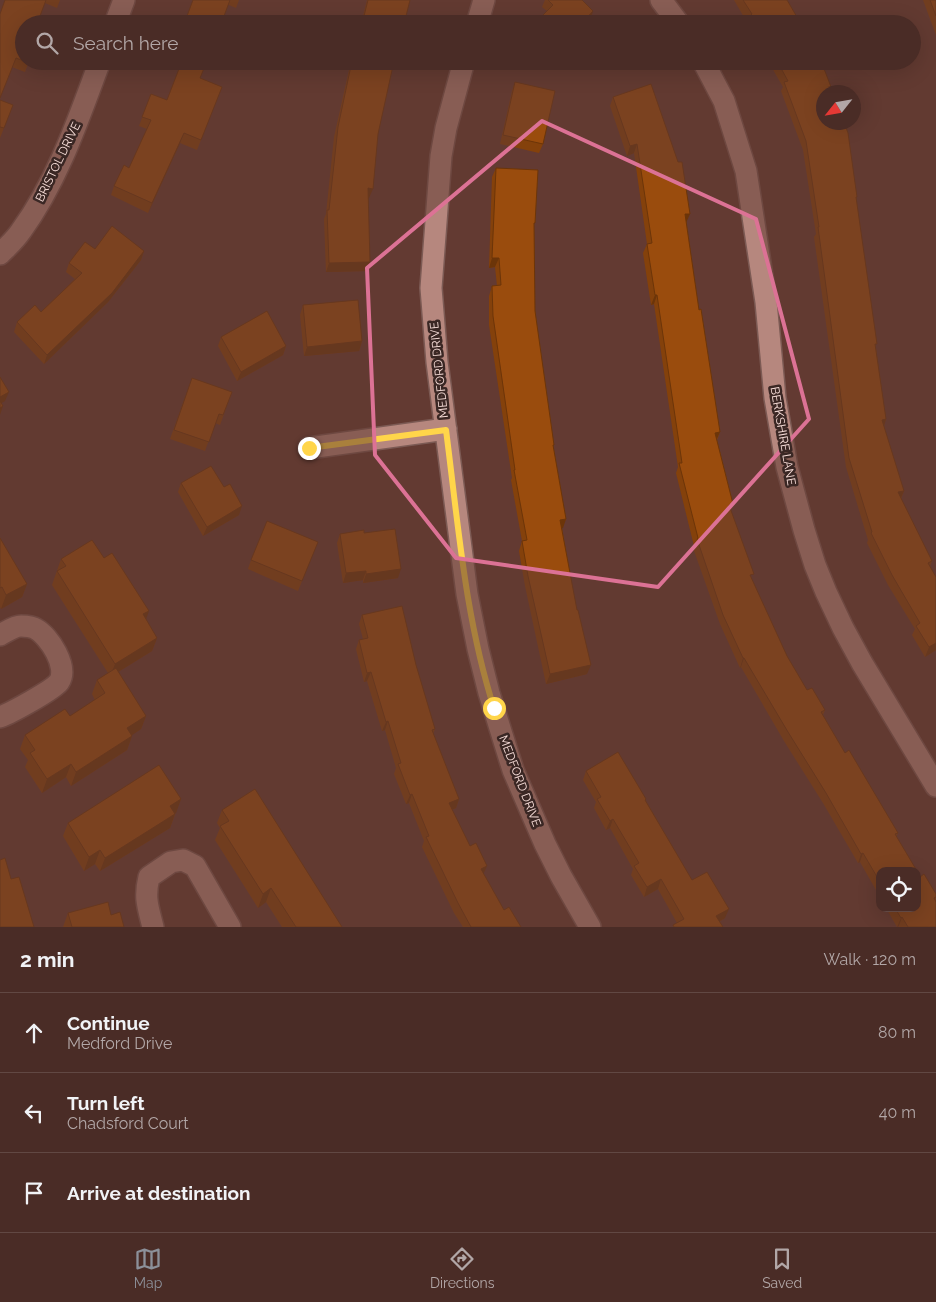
<!DOCTYPE html>
<html lang="en">
<head>
<meta charset="utf-8">
<style>
	:root { --surface:#4a2c26; --page:#543832; --text:#f1f3f6; --muted:#b2a7a7; --line:#614843; --accent:#8c9099 }
	body { margin:0; font-family:Raleway,sans-serif; background:var(--page); color:var(--text) }
	.controls { position:absolute; right:15px; bottom:15px; display:grid; overflow:hidden; border-radius:10px; box-shadow:0 5px 20px #0002 }
	.controls button { width:45px; height:45px; display:grid; place-items:center; padding:0; border:0; border-bottom:1px solid var(--line); background:var(--surface); color:var(--text); font:25px sans-serif }
	.compass { position:absolute; left:816px; top:85px; width:45px; height:45px; border-radius:50%; background:var(--surface); box-shadow:0 5px 20px #0002; rotate:239deg }
	.stop { position:absolute; width:15px; height:15px; margin:-11px; border:4px solid #ffd54a; border-radius:50%; background:#fff }
	.stop.end { background:#ffd54a; border-color:#fff; box-shadow:0 1px 5px #0008 }
	.list { margin:0; padding:0; list-style:none }
	h2 { display:flex; justify-content:space-between; align-items:center; height:65px; margin:0; padding:0 20px; font-size:21px }
	h2 small { font-size:16px; font-weight:400; color:var(--muted) }
	.list li { display:grid; grid-template-columns:32px 1fr auto; gap:15px; align-items:center; box-sizing:border-box; height:80px; padding:0 20px; border-top:1px solid var(--line) }
	.list b { display:block; font-size:19px; white-space:nowrap }
	.list p { margin:0; font-size:16px; white-space:nowrap; color:var(--muted) }
	.list em { font-size:16px; font-style:normal; color:var(--muted) }
	.icon { flex:none; width:28px; height:28px; fill:none; stroke:currentColor; stroke-width:2; stroke-linecap:round; stroke-linejoin:round }
	.map { position:relative; flex:none; width:936px; height:927px; overflow:hidden }
	.search { position:absolute; background:var(--surface); box-shadow:0 5px 20px #0002; left:15px; right:15px; top:15px; height:55px; display:flex; align-items:center; gap:12px; box-sizing:border-box; padding:0 18px; border-radius:28px; color:var(--muted); font-size:19px }
	.sheet { height:305px; background:var(--surface) }
	nav { display:flex; justify-content:space-around; align-items:center; box-sizing:border-box; height:70px; border-top:1px solid var(--line); background:var(--surface); font-size:14px; color:var(--muted) }
	nav a { display:grid; justify-items:center; gap:2px }
	nav .on { color:var(--accent) }
	.map>svg:first-child { display:block }
</style>
</head>
<body>
<div class="map">
<svg width="936" height="927" viewBox="0 0 936 927">
	<rect width="100%" height="100%" fill="#633a32"/>
	<g fill="none" stroke-linecap="round" stroke-linejoin="round">
		<g stroke="#7c5a54" stroke-width="24">
			<path id="minor" d="M661 0 679 24
				M115 24 124 0
				M477 24 484 0
				M464 61 446 128 441 156 431 288 437 362 467 594 478 649 489 693 513 770 545 844 561 876 590 927
				M703 61 724 101 746 171 766 302 775 398 787 467 804 530 815 565 826 592 843 628 862 663 936 786
				M0 254C7 247 15 240 21 231 58 180 78 120 100 61
				M309 448 446 429
				M0 635C6 632 14 626 21 626 25 626 33 627 36 629 49 636 69 667 59 682 53 690 11 713 0 717
				M153 927C148 907 144 898 149 877L171 862 183 860 195 866 230 927"/>
		</g>
		<use href="#minor" stroke="#b6877e" stroke-width="21"/>
	</g>
	<path fill="#84410b" d="M5 0H60L57 8 45 3 24 24V61H29L25 72 12 67Z
		M193 0H239L236 8 229 5Z
		M367 0H410L404 24H361Z
		M545 0H582L590 21 587 24H535L547 11 542 7Z
		M734 0H787L801 24H748Z
		M923 0H936V35Z
		M172 61H207L200 78 222 87 197 150 180 143 148 213 111 195 114 186 129 168 147 129 139 126 151 94 167 100 181 65Z
		M351 61H394L378 134 369 198H368L367 271 326 272 324 219 326 214 334 137Z
		M768 61H821L856 200 876 348 886 419 884 426 904 491 901 499 932 561 930 566 936 577V650L925 657 912 635 915 629 888 585 867 543 868 540 846 467 814 237 816 234 803 150 781 91 783 87Z
		M515 82 543 144 539 153 500 144 512 91Z
		M613 97 686 223 699 310 720 432 717 440 733 504 731 510 752 579 787 656 807 690 825 710 823 715 845 753 898 833 880 871V897L860 862 858 863 823 803 784 741 741 667 740 668 720 624 693 548 694 546 676 473 678 467 654 304 651 305 643 253 647 244 634 153 627 156 610 106Z
		M0 100 13 105 0 138Z
		M496 168 534 227 535 311 553 448 566 519 562 528 587 674 546 684 525 586 519 551 522 541 511 480 512 478 489 325V296L492 286H497L495 267 489 268 492 177Z
		M95 249 144 251 141 260 108 302 44 364 14 332 17 322 41 312 75 279 66 272 69 263Z
		M303 305 362 341 359 351 304 356 300 315Z
		M221 337 286 346 283 355 237 381 218 346Z
		M192 378 232 392 220 425 215 423 205 451 170 439Z
		M181 483 239 515 203 536 178 492Z
		M364 533 398 578 363 583V580L343 583 337 543 340 534Z
		M0 538 27 584 22 597 1 609 0 607Z
		M318 542 298 591 248 569 251 560Z
		M104 558 146 619 157 638 152 651 118 672 146 716 141 729 131 735 132 736 127 750 71 786 66 777 42 793 25 767 28 760 20 749 25 735 70 716 95 700 92 694 97 680 108 673 52 585 61 559Z
		M362 615 416 665 435 729 433 734 459 799 456 808 452 810 484 874 504 910 521 927H463L454 913 422 847 424 841 409 803 406 804 394 774 396 768 385 730 382 731 367 681 364 682 356 649 359 640 363 639 359 624Z
		M586 771 646 799V801L692 880 725 918 719 922 723 927H673V925L677 923 658 889 644 897 631 875 633 869 610 828 606 830 594 808 596 802 583 780Z
		M181 799 170 828 100 871 95 864 84 871 63 836 68 823Z
		M222 810 342 927H282L266 902 258 908 215 840 220 828 217 823Z
		M920 877 936 894V927H899V926L897 927 886 908H917Z
		M68 913 111 915 124 927H63Z"/>
	<path fill="#6c3509" d="M593 11 590 21 587 24H581Z
		M184 133 180 143 148 213 152 203Z
		M637 144 634 153 627 156 630 146Z
		M368 188 373 189 369 198 364 197Z
		M685 214H690L686 223Z
		M144 251 141 260 108 302 44 364 47 355Z
		M492 258H499L495 267 489 268Z
		M370 262 367 271 326 272 329 263Z
		M655 295H657L654 304 651 305Z
		M362 341 359 351 304 356 307 347Z
		M286 346 283 355 237 381 241 372Z
		M9 392 5 401 0 404V397Z
		M3 406 0 415V408Z
		M886 419 883 429 882 420Z
		M720 432 716 441 715 433Z
		M904 491 900 500 898 492Z
		M242 506 239 515 203 536 207 527Z
		M566 519 563 528 557 529 560 520Z
		M401 569 398 578 363 583 366 574Z
		M366 571 363 580 343 583 346 573Z
		M27 584 22 597 1 609 6 595Z
		M149 611 144 625 143 614Z
		M157 638 152 651 110 677 115 664Z
		M936 643V650L925 657 929 647Z
		M743 658H744L741 667 740 668Z
		M591 665 587 674 546 684 550 674Z
		M371 672 367 681 364 682 367 673Z
		M146 716 141 729 122 742 127 728Z
		M388 721 385 730 382 731 386 722Z
		M132 736 127 750 71 786 76 772Z
		M71 764 66 777 42 793 47 779Z
		M412 794 409 803 406 804 410 795Z
		M181 799 176 813 165 819 170 806Z
		M459 799 456 808 446 812 449 803Z
		M175 814 170 828 100 871 105 858Z
		M613 819 610 828 606 830 610 821Z
		M100 850 95 864 84 871 89 857Z
		M863 853 860 862 858 863 861 854Z
		M487 866 483 875 481 869Z
		M661 879 658 889 644 897 647 887Z
		M271 888 266 902 258 908 263 894Z
		M729 909 725 918 713 925 716 916Z
		M902 917 899 926 897 927 901 918Z"/>
	<path fill="#9a4c0d" stroke="#6c3509" d="M5 0H46L37 24H24V61L16 58 0 98V14Z
		M193 0H230L221 24H184Z
		M368 0H410L404 24H362Z
		M548 0H582L593 11 581 24H535V23L553 5Z
		M743 0H787L801 24H756L751 15 752 14Z
		M930 0H936V16Z
		M182 61H207L200 78 222 87 201 140 184 133 152 203 114 186 124 165 129 168 151 120 142 117 151 94 167 100Z
		M352 61H394L378 134 373 189 368 188 370 262 329 263 327 210H329L338 127Z
		M777 61H821L833 92H824V122H844L848 133 857 197H856L877 344H875L886 419 882 420 904 491 898 492 932 561 928 563 936 577V643L929 647 916 626 920 623 892 575 871 533 872 532 849 458 818 227H819L806 141 784 82 788 81Z
		M515 82 555 91 543 144 503 135Z
		M651 84 678 162H682L690 214H685L699 310 701 309 720 432 715 433 733 504 729 505 754 574 750 575 787 656 807 690 812 688 825 710 821 712 845 753 849 750 898 833 895 834 917 871H880V882L863 853 861 854 826 793 788 732 744 658H743L723 615 697 539 698 538 679 463H682L657 295H655L647 244 652 243 637 144 630 146 613 97Z
		M0 100 13 105 4 128 0 127Z
		M496 168 538 170 535 223H534L535 311 554 445H553L566 519 560 520 577 610H578L591 665 550 674 528 576 522 541 527 540 514 470H515L493 316 492 286 501 285 499 258H492Z
		M112 226 144 251 112 293 47 355 17 322 35 305 41 312 82 273 69 263 85 242 95 249Z
		M358 300 362 341 307 347 303 305Z
		M267 311 286 346 241 372 221 337Z
		M0 377 9 392 0 397Z
		M192 378 232 392 223 415 219 414 209 442 174 430Z
		M0 401 3 406 0 408Z
		M211 466 224 487 230 484 242 506 207 527 181 483Z
		M267 521 318 542 302 581 251 560Z
		M395 529 401 569 366 574V571L346 573 340 534 364 530V533Z
		M0 538 27 584 6 595 2 587 0 588Z
		M92 540 104 558 112 553 149 611 143 614 157 638 115 664 57 571 66 566 61 559Z
		M402 606 416 665 435 729 432 730 459 799 449 803 470 846 476 843 487 866 481 869 504 910 509 907 521 927H471L458 903 426 837 429 836 412 794 410 795 398 764 401 763 388 721 386 722 371 672 367 673 359 640 368 638 362 615Z
		M116 668 146 716 127 728 132 736 76 772 71 764 47 779 30 753 35 750 25 735 65 709 70 716 105 693 97 680Z
		M618 752 646 799 645 800 692 880 707 872 729 909 716 916 723 927H674L673 925 684 919 661 879 647 887 634 866 639 863 613 819 610 821 597 799 601 797 586 771Z
		M159 765 181 799 170 806 175 814 105 858 100 850 89 857 68 823Z
		M255 789 342 927H296L271 888 263 894 220 826 229 821 222 810Z
		M5 858 11 879 19 877 34 927H0V860Z
		M917 872 920 877 924 874 936 894V897L934 898 936 902V927H908L902 917 901 918 895 908H917Z
		M108 902 111 915 120 912 124 927H72L68 913Z"/>
	<g fill="none" stroke-linecap="round" stroke-linejoin="round">
		<path stroke="#ffd54a" stroke-width="6" d="M309 448 446 430C458 522 465 618 494 708"/>
	</g>
	<path d="M0 0H936V927H0ZM542 121 756 219 809 419 658 587 456 558 375 455 367 268Z" fill="#633a32" fill-opacity=".55" fill-rule="evenodd"/>
	<path fill="none" stroke="#dc7295" stroke-width="4" stroke-linejoin="round" d="M542 121 756 219 809 419 658 587 456 558 375 455 367 268Z"/>
	<g text-anchor="middle" stroke-width="5" stroke-linejoin="round" paint-order="stroke">
		<g font-size="12" fill="#fbe1dc" stroke="#3a2724">
			<text transform="translate(58 162) rotate(-64)" y="4">BRISTOL DRIVE</text>
			<text transform="translate(439 370) rotate(-96)" y="4">MEDFORD DRIVE</text>
			<text transform="translate(783 436) rotate(80)" y="4">BERKSHIRE LANE</text>
			<text transform="translate(520 781) rotate(69)" y="4">MEDFORD DRIVE</text>
		</g>
	</g>
</svg>
<div class="controls">
<button><svg class="icon" aria-label="locate" viewBox="0 0 24 24"><circle cx="12" cy="12" r="6"/><path d="M12 2v4M12 18v4M2 12h4M18 12h4"/></svg></button>
</div>
<svg class="compass" viewBox="-18 -18 36 36"><path d="M0-13l5 13h-10z" fill="#e53935"/><path d="M0 13l5-13h-10z" fill="#b2a7a7"/></svg>
<div class="stop" style="left:494px;top:708px"></div>
<div class="stop end" style="left:309px;top:448px"></div>
<div class="search"><svg class="icon" aria-label="search" viewBox="0 0 24 24"><circle cx="10" cy="10" r="6"/><path d="M15 15l6 6"/></svg>Search here</div>
</div>
<section class="sheet">
<h2>2 min<small>Walk · 120 m</small></h2>
<ul class="list">
<li><svg class="icon" aria-label="ahead" viewBox="0 0 24 24"><path d="M12 20V5M6 11l6-6 6 6"/></svg><div><b>Continue</b><p>Medford Drive</p></div><em>80 m</em></li>
<li><svg class="icon" aria-label="left" viewBox="0 0 24 24"><path d="M17 20v-9H6M10 6l-5 5 5 5"/></svg><div><b>Turn left</b><p>Chadsford Court</p></div><em>40 m</em></li>
<li><svg class="icon" aria-label="arrive" viewBox="0 0 24 24"><path d="M6 21V4h12l-3 4 3 4H6"/></svg><div><b>Arrive at destination</b></div></li>
</ul>
</section>
<nav>
<a class="on"><svg class="icon" aria-label="map" viewBox="0 0 24 24"><path d="M3 6l6-2 6 2 6-2v14l-6 2-6-2-6 2zM9 4v14M15 6v14"/></svg>Map</a>
<a><svg class="icon" aria-label="directions" viewBox="0 0 24 24"><path d="M12 3l9 9-9 9-9-9zM9 14v-3h6M13 9l2 2-2 2"/></svg>Directions</a>
<a><svg class="icon" aria-label="saved" viewBox="0 0 24 24"><path d="M7 4h10v16l-5-4-5 4z"/></svg>Saved</a>
</nav>
</body>
</html>
